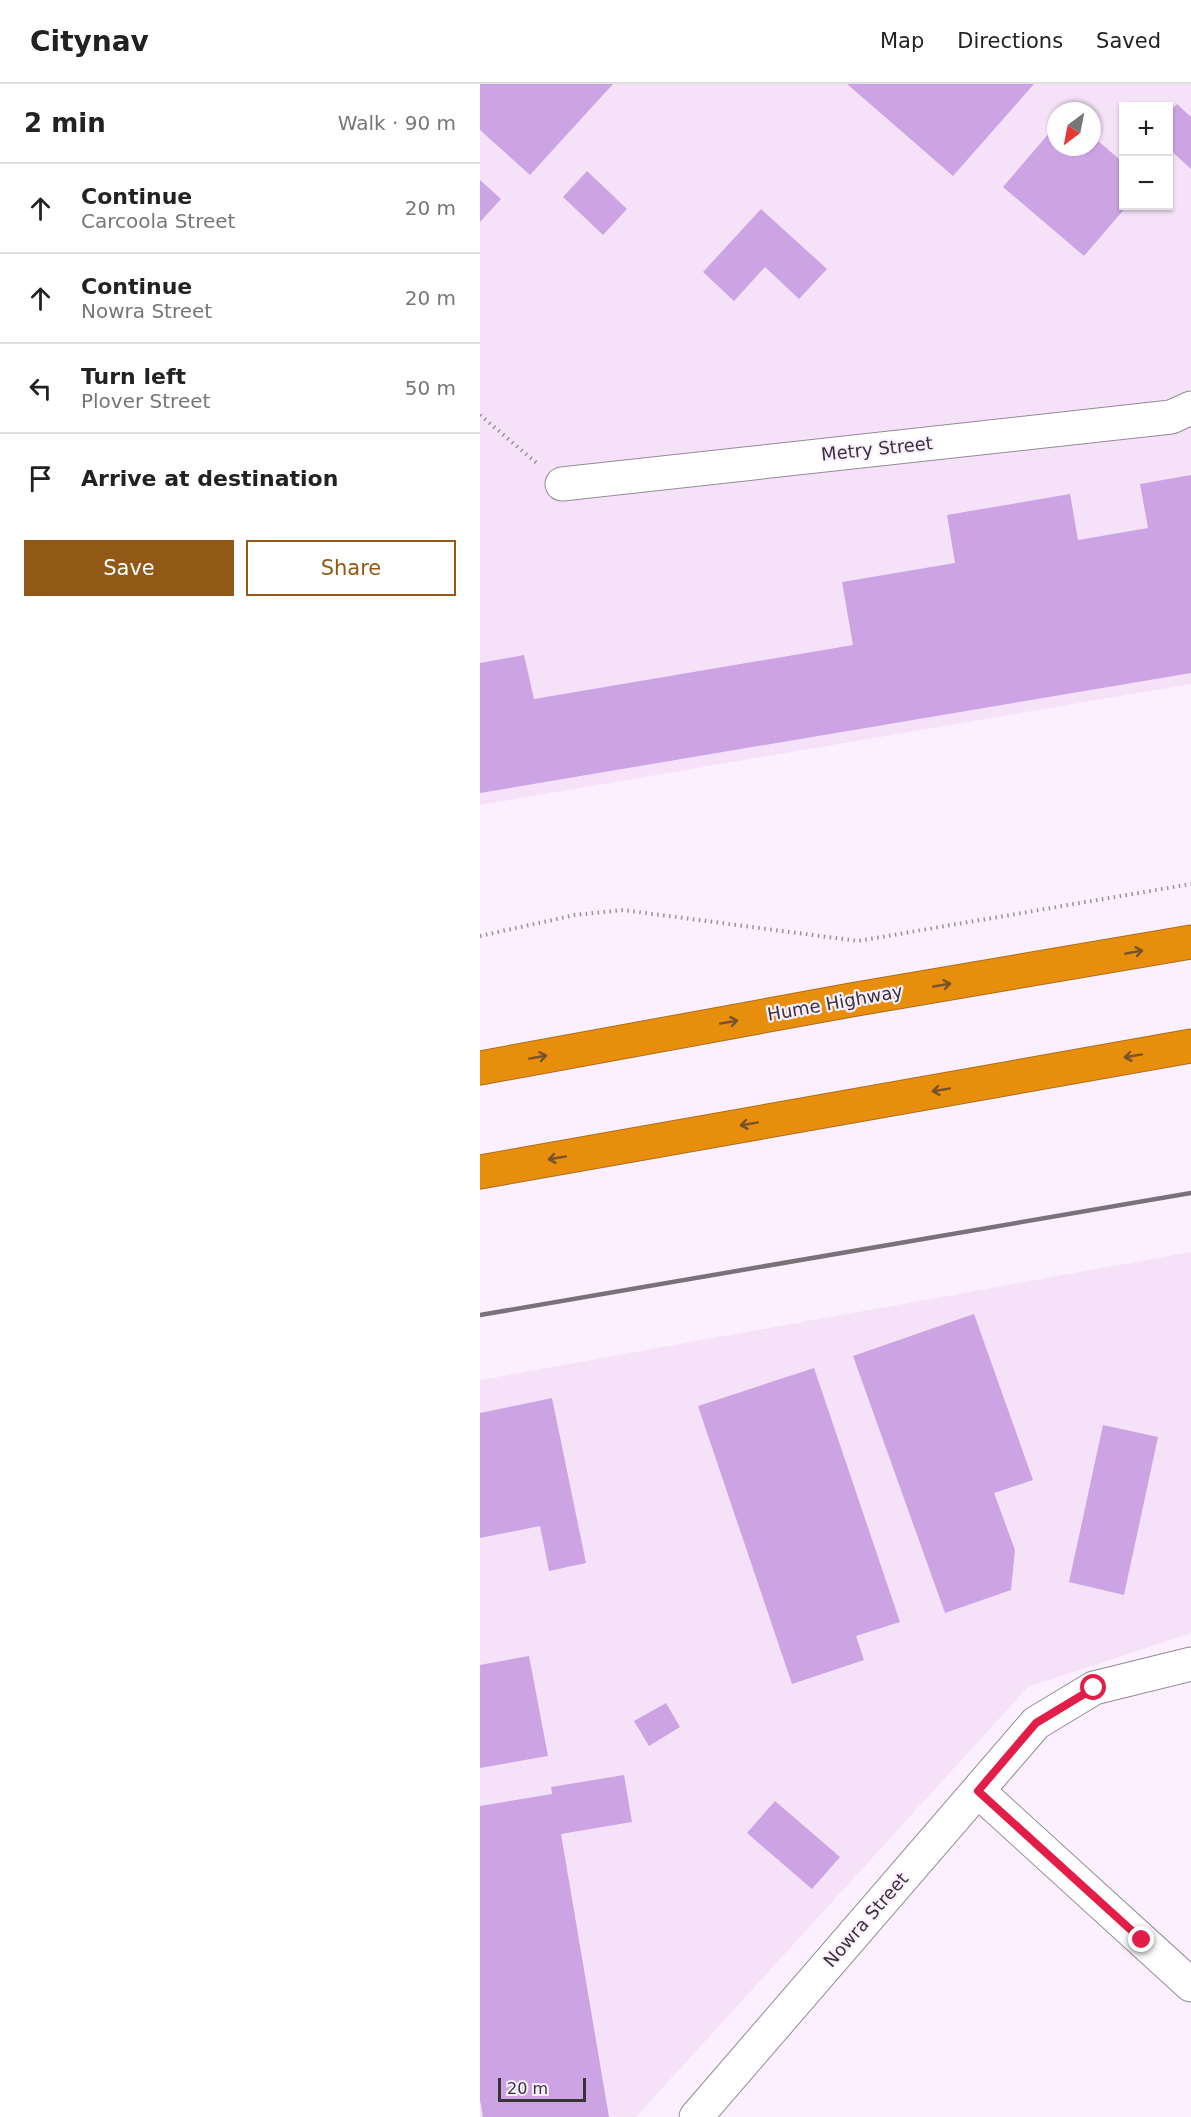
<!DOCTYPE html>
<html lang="en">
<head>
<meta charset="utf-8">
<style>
	:root { --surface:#fff; --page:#f2f2f2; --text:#222; --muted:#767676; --line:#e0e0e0; --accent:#925815 }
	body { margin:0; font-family:"DejaVu Sans",sans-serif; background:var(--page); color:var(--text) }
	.controls { position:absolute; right:18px; top:18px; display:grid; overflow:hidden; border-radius:0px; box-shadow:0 2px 4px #0004 }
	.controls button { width:54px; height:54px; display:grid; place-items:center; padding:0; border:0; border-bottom:2px solid var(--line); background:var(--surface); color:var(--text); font:30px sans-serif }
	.compass { position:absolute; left:567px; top:18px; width:54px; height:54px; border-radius:50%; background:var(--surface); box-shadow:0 2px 4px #0004; rotate:212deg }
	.scale { position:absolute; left:18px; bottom:15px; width:88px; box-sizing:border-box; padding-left:6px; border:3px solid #383339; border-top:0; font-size:16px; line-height:21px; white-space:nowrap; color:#383339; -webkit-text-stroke:4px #fcefff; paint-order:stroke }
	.stop { position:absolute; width:18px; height:18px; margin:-14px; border:4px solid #e11d48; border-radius:50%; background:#fff }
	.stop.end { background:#e11d48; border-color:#fff; box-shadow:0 2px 6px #0008 }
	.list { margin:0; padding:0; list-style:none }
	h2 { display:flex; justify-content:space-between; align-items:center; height:78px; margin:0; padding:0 24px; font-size:26px }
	h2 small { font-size:20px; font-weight:400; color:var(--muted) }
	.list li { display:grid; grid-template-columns:39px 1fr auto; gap:18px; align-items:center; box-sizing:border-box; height:90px; padding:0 24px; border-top:2px solid var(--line) }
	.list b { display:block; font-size:22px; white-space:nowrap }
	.list p { margin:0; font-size:20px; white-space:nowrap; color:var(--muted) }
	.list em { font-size:20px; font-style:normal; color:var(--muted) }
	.actions { display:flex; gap:12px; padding:18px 24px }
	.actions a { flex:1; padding:14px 0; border:2px solid var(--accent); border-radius:0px; text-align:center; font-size:21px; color:var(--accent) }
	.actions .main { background:var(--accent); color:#fff }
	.icon { flex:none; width:33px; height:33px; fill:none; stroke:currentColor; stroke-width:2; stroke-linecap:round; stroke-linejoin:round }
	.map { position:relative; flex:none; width:711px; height:2033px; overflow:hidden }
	header { display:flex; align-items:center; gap:36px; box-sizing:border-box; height:84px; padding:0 30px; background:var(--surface); border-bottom:2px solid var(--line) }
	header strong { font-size:28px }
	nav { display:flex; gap:33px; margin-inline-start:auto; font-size:21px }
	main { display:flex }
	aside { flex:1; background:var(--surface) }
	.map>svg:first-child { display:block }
</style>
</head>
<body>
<header>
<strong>Citynav</strong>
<nav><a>Map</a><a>Directions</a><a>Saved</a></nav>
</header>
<main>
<aside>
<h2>2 min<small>Walk · 90 m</small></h2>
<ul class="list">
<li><svg class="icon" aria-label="ahead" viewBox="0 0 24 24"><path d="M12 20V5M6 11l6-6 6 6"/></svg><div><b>Continue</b><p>Carcoola Street</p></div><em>20 m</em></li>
<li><svg class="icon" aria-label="ahead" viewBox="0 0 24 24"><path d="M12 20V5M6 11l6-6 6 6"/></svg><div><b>Continue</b><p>Nowra Street</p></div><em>20 m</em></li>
<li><svg class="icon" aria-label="left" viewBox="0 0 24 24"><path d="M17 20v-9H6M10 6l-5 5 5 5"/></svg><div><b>Turn left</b><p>Plover Street</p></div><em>50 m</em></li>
<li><svg class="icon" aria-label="arrive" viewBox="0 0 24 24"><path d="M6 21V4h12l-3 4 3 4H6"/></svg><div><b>Arrive at destination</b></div></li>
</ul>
<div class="actions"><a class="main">Save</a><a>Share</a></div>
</aside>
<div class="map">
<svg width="711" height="2033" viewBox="0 0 711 2033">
	<rect width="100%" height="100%" fill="#fcefff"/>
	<path fill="#f5e2f8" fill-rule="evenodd" d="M0 0H711V600L0 721ZM644 22H688V122H644ZM576 27H612V63H576Z
		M711 1168V1549L548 1603 156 2033H0V1296Z"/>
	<path fill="#cca4e3" d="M0 0H133L50 91 0 46Z
		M367 0H554L473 92Z
		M697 20 711 33V85L688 64V29Z
		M576 41V63H612V52L644 79V122H647L604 172 523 103Z
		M107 87 147 125 123 151 83 113Z
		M0 96 21 115 0 138Z
		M281 125 347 185 319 215 285 183 254 217 223 188Z
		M711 391V589L0 709V579L44 571 54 615 373 561 362 498 475 479 467 431 590 410 598 456 668 444 660 400Z
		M494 1230 553 1396 514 1409 535 1466 531 1506 465 1529 373 1272Z
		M334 1284 420 1538 376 1552 384 1576 312 1600 218 1322Z
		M72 1314 106 1479 69 1487 60 1442 0 1454V1329Z
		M623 1341 678 1353 644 1511 589 1498Z
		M49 1572 68 1672 0 1684V1581Z
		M186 1619 200 1643 169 1662 154 1637Z
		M144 1691 152 1738 81 1750 129 2033H3L0 2016V1722L72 1710 71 1703Z
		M295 1717 360 1773 332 1805 267 1749Z"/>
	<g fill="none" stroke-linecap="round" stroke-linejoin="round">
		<g stroke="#958997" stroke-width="35">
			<path id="minor" d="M82 400 691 333 711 324
				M498 1707 711 1901
				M216 2033 556 1639 614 1604 711 1580"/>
		</g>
		<g stroke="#aa6e1c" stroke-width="35">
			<path id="motorway" d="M0 984 371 916 711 858
				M0 1088 711 962"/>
		</g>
		<path stroke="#99909b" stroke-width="4" stroke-dasharray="1.5 4.5" stroke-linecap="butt" d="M0 331 59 381
			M0 852 95 831 143 826 378 857 711 800"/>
		<use href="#minor" stroke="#fff" stroke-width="33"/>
		<use href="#motorway" stroke="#e88e0d" stroke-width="33"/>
		<path stroke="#79727b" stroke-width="4.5" d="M0 1231 711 1109"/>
	</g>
	<defs><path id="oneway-shaft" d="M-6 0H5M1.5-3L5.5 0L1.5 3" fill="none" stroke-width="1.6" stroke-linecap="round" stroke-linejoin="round" transform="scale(1.5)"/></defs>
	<g stroke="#76532a">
		<use href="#oneway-shaft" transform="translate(654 868) rotate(-10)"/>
		<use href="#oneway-shaft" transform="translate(462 901) rotate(-10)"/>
		<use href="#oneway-shaft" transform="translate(249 938) rotate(-10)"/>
		<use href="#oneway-shaft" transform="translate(653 972) rotate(170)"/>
		<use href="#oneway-shaft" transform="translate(58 973) rotate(-10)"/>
		<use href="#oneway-shaft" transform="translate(461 1006) rotate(170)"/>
		<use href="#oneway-shaft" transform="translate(269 1040) rotate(170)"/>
		<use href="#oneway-shaft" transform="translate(77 1074) rotate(170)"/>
	</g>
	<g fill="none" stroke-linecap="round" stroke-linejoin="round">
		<path stroke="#e11d48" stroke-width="8" d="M614 1604 556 1639 498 1707 662 1856"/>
	</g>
	<g text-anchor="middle" stroke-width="4.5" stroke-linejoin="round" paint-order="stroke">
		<g font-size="18" fill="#383339" stroke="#fcefff">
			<text transform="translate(397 365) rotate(-6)" y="6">Metry Street</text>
			<text transform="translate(355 919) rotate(-10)" y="6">Hume Highway</text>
			<text transform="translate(386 1836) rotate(-49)" y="6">Nowra Street</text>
		</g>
	</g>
</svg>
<div class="controls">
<button>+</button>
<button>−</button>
</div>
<svg class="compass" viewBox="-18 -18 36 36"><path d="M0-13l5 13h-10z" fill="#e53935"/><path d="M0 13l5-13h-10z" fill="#767676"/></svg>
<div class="scale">20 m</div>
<div class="stop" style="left:614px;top:1604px"></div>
<div class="stop end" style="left:662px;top:1856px"></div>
</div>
</main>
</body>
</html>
